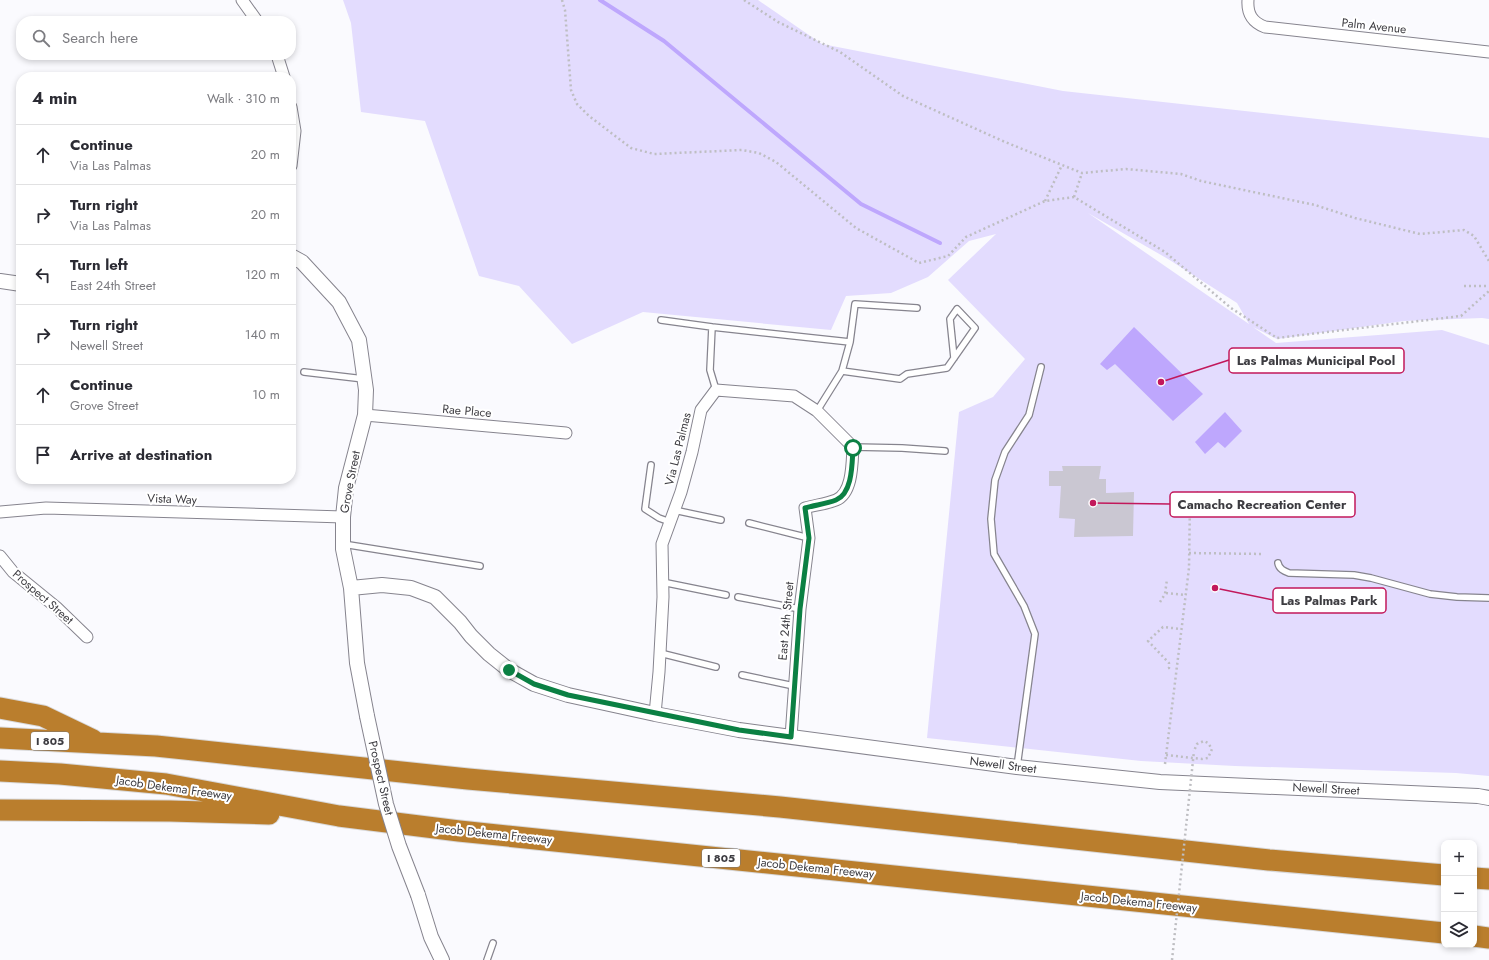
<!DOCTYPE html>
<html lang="en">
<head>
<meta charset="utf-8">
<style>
	:root { --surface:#fff; --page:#f2f2f3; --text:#2b2b33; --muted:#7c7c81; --line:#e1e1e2 }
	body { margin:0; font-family:Jost,sans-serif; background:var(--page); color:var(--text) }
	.controls { position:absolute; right:12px; bottom:12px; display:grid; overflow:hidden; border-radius:8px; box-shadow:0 2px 6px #0003 }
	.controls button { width:36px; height:36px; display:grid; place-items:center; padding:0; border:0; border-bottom:1px solid var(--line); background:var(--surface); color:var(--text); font:20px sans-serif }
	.stop { position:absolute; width:12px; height:12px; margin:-9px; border:3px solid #0b8043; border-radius:50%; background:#fff }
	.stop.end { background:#0b8043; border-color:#fff; box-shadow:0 1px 4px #0008 }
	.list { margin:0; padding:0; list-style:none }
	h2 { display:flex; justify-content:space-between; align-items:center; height:52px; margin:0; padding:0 16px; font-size:17px }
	h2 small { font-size:13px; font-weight:400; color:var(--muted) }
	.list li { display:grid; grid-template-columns:26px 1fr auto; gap:12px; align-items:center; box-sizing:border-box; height:60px; padding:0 16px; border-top:1px solid var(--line) }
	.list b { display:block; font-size:15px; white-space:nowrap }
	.list p { margin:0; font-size:13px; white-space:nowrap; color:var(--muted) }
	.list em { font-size:13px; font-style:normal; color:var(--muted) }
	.icon { flex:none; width:22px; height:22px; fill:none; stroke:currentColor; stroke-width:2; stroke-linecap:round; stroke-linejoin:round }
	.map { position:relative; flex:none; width:1489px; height:960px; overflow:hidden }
	.search { position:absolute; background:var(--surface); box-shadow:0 2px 6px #0003; left:16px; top:16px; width:280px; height:44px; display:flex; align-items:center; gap:10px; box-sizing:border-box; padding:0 14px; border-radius:16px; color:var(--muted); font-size:15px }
	.panel { position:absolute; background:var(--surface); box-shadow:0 2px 6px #0003; left:16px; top:72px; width:280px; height:412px; border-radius:16px }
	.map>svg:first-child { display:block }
</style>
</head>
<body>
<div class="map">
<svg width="1489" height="960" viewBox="0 0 1489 960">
	<rect width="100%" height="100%" fill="#fafafe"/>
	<path fill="#e3dcfe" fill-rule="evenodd" d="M343 0H758L822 44 1063 91 1489 138V319L1482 318 1404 321 1277 339 1253 327 1276 343 1442 330 1489 345V776L1456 773 1235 766 1141 761 927 738 959 412 993 397 1025 359 948 280 996 234 969 241 928 277 891 293 846 296 831 330 643 312 572 344 519 286 479 276 425 121 361 112 351 23ZM1088 213 1168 259 1237 303 1249 324Z"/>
	<path fill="#bea7fd" d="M1134 327 1203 394 1173 421 1115 364 1107 370 1100 364Z
		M1225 412 1242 431 1225 448 1218 442 1205 454 1195 442Z"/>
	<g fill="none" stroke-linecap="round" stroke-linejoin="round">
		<path stroke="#bea7fd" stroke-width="4" d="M600 0 664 41 861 204 940 243"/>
	</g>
	<path fill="#cac7d2" d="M1062 466H1101L1099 479H1106V493L1134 492 1133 536 1074 537 1075 519 1059 518 1061 486H1049V471H1063Z"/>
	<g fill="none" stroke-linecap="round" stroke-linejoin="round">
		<g stroke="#86848e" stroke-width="8">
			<path id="service" d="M661 320 712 327
				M842 371 900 379 907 374 947 368 975 328 957 309 950 319 954 358
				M304 372 364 379
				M716 390 710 370 712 327 850 342 855 304 917 308
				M817 411 842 371 850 342
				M853 447 902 448 945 451
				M651 465 645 509 659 518 670 522
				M674 510 721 520
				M749 523 809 538
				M343 544 480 566
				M1278 563C1279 569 1284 571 1289 573L1354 575 1371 578 1430 594 1457 597 1489 598
				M662 582 726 595
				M738 597 800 609
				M660 653 716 667
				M742 675 794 686
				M1017 767 1035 634 1024 606 994 554 991 519 995 480 1005 452 1029 415 1041 367
				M487 960 493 943"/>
		</g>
		<g stroke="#86848e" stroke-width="13">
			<path id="minor" d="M242 0 257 21
				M1248 0C1247 14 1252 22 1265 27L1489 52
				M277 55 284 77
				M291 107 295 131 291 166
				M365 415 566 433
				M0 512 46 508 343 517
				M0 556 13 572 56 607 87 637
				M655 714 659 672 663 597 662 544 681 492 692 452 701 410 716 390 794 396 817 411 853 447C852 462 853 493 836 500 826 504 815 505 805 508L809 538 800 609 791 737"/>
		</g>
		<g stroke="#86848e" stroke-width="16">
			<path id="tertiary" d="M291 256 302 262 339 302 359 340 366 390 365 415 346 488 343 517V549L351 588 357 663 367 716
				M0 281 21 284
				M351 588 382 585 411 588 435 597 460 622 471 636 489 654 509 670 534 684 568 695 655 714 739 730 1017 767 1160 782 1478 796 1489 798
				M418 895 431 937 442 960"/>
		</g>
		<g stroke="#d8d8d9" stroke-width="23">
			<path id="motorway" d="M0 708 43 716 93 740
				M0 738 156 746 468 779 780 807 1269 860 1444 875
				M0 771 60 774 166 784 339 816 459 831 1444 933
				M0 810 170 811 269 814
				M1474 878 1489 879
				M1474 936 1489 938"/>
		</g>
		<path stroke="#bebec2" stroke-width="2.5" stroke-dasharray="2 3" stroke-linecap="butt" d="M562 0 565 10 571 90 577 104 589 116 631 148 654 154 742 150 759 153 776 162 856 228 919 263 948 256 966 237 1045 201 1074 197 1165 252 1231 308 1277 338 1461 316 1489 291
			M744 0 778 22 840 52 903 96 1005 142 1082 173 1126 169 1181 174 1201 181 1315 205 1355 218 1420 234 1464 230 1474 236 1489 261
			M1074 197 1082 173
			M1045 201 1062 165
			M1464 286H1489
			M1189 553 1264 554
			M1166 593 1186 595
			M1160 602 1165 594 1167 579
			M1168 668H1169V663L1148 641 1163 627 1181 629
			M1166 755 1202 759 1208 758 1212 749 1208 743 1204 741 1197 744 1194 751
			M1165 764 1189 568 1190 500 1199 491"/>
		<use href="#service" stroke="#fff" stroke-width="5.5"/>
		<use href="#minor" stroke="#fff" stroke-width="11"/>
		<use href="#tertiary" stroke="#fff" stroke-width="14"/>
		<use href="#motorway" stroke="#ba7e2d" stroke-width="21"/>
		<g stroke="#86848e" stroke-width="16" stroke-linecap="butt">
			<path id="tertiary-bridge" d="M367 716 386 804 399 846 418 895"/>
		</g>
		<path stroke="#bebec2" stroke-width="2.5" stroke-dasharray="2 3" stroke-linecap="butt" d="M1172 960 1194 751"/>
		<use href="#tertiary-bridge" stroke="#fff" stroke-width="14"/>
	</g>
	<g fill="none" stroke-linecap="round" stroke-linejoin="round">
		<path stroke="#0b8043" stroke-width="5" d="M509 670 534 684 568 695 739 730 791 737 800 609 809 538 805 508C815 505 826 504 836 500 853 493 852 462 853 448"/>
	</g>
	<g text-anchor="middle" stroke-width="4" stroke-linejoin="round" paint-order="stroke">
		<g fill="#fff" stroke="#77767a" stroke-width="1">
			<rect x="31" y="732" width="38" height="18" rx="3"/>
			<rect x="702" y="849" width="38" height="18" rx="3"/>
		</g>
		<g font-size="11" font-weight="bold" fill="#3d3c41">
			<text x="50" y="745">I 805</text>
			<text x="721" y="862">I 805</text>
		</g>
		<g font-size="12" fill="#3d3c41" stroke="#fff">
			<text transform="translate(1374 26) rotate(6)" y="4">Palm Avenue</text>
			<text transform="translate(467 411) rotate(5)" y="4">Rae Place</text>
			<text transform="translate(678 449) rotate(-76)" y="4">Via Las Palmas</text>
			<text transform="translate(350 482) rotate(-79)" y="4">Grove Street</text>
			<text transform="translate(172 499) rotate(2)" y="4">Vista Way</text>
			<text transform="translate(43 597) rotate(41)" y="4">Prospect Street</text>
			<text transform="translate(786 621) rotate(-85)" y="4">East 24th Street</text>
			<text transform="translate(1003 765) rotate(7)" y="4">Newell Street</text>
			<text transform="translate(381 778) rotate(77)" y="4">Prospect Street</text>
			<text transform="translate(174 788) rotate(8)" y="4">Jacob Dekema Freeway</text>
			<text transform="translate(1326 789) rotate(3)" y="4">Newell Street</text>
			<text transform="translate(494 834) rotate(6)" y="4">Jacob Dekema Freeway</text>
			<text transform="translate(816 868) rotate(6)" y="4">Jacob Dekema Freeway</text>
			<text transform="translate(1139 902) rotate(6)" y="4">Jacob Dekema Freeway</text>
		</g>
	</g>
	<path fill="none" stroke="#c2185b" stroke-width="1.5" d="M1161 382L1229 360M1093 503L1170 504M1215 588L1273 600"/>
	<g fill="#c2185b" stroke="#fff" stroke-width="1.5">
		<circle cx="1161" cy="382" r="4"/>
		<circle cx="1093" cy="503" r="4"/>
		<circle cx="1215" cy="588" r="4"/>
	</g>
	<g fill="#fff" stroke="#c2185b" stroke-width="1.5">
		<rect x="1229" y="348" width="175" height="25" rx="4"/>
		<rect x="1170" y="492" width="185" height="25" rx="4"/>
		<rect x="1273" y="588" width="113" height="25" rx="4"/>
	</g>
	<g font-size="13" text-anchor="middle" font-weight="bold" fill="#3d3c41">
		<text x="1316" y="365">Las Palmas Municipal Pool</text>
		<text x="1262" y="509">Camacho Recreation Center</text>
		<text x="1329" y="605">Las Palmas Park</text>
	</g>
</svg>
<div class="controls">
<button>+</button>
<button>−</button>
<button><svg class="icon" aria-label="layers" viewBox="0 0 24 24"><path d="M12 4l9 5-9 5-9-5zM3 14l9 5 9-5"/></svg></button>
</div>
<div class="stop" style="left:853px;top:448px"></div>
<div class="stop end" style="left:509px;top:670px"></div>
<div class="search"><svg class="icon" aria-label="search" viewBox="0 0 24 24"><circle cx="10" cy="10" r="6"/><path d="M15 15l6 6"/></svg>Search here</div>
<section class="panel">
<h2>4 min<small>Walk · 310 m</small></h2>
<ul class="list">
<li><svg class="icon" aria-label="ahead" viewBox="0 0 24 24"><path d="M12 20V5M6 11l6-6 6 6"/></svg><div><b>Continue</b><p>Via Las Palmas</p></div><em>20 m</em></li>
<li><svg class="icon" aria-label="right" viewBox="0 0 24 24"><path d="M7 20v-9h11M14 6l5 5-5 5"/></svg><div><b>Turn right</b><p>Via Las Palmas</p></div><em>20 m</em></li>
<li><svg class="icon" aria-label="left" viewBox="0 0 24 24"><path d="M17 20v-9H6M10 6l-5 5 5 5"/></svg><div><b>Turn left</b><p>East 24th Street</p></div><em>120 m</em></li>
<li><svg class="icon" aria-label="right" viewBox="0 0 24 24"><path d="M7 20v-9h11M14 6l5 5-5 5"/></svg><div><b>Turn right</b><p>Newell Street</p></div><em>140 m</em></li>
<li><svg class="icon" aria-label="ahead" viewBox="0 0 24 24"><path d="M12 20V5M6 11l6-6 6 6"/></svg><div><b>Continue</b><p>Grove Street</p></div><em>10 m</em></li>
<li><svg class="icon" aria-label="arrive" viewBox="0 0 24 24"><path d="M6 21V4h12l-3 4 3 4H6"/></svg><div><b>Arrive at destination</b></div></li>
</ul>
</section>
</div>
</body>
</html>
